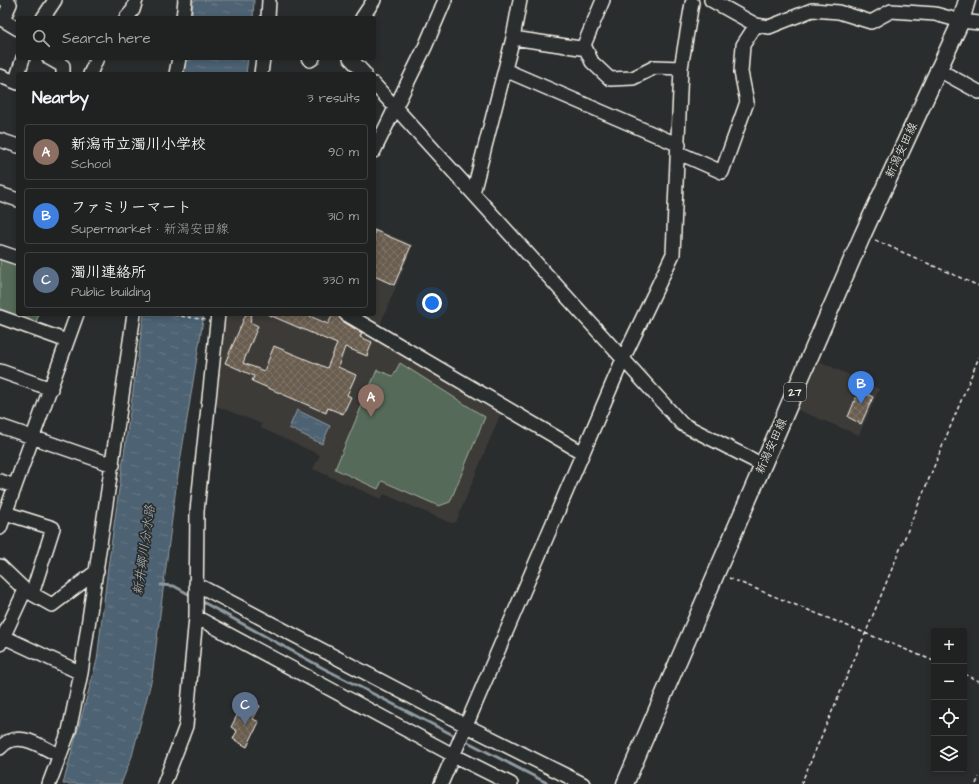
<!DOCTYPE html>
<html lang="en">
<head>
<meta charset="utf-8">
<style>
	:root { --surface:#202222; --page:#282a2a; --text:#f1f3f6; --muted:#a2a4a5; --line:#3d3f40; --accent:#db2777 }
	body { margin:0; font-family:"Architects Daughter","Klee One",sans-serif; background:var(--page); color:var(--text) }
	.controls { position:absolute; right:12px; bottom:12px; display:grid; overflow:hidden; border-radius:4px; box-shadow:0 2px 6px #0003 }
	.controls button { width:36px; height:36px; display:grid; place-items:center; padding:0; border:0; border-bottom:1px solid var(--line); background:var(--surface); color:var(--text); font:20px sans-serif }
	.you { position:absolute; left:432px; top:303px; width:14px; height:14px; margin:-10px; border:3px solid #fff; border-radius:50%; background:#1a73e8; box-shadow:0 0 0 6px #1a73e833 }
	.badge { display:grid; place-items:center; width:26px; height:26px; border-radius:50%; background:var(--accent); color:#fff; font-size:13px; font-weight:700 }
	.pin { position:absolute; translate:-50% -33px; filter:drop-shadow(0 1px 2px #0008) }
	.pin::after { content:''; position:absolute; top:21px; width:14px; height:12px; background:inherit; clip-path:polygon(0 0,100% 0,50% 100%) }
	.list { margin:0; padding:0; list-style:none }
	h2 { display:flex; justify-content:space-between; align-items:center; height:52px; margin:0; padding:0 16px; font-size:17px }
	h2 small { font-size:13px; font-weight:400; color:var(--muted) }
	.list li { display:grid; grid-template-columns:26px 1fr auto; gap:12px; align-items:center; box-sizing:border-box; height:56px; margin:0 8px 8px; padding:0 8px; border:1px solid var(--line); border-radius:4px }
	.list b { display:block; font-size:15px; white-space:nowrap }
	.list p { margin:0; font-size:13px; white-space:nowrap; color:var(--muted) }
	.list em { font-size:13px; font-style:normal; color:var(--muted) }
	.icon { flex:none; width:22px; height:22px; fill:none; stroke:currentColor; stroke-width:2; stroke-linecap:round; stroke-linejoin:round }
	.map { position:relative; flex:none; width:979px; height:784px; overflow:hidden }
	.search { position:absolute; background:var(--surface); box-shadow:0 2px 6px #0003; left:16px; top:16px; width:360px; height:44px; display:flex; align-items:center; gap:10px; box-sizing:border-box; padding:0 14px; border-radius:4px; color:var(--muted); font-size:15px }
	.panel { position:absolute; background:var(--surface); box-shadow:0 2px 6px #0003; left:16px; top:72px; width:360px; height:244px; border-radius:4px }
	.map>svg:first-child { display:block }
</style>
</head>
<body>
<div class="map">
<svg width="979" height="784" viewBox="0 0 979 784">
	<defs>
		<pattern id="water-ripples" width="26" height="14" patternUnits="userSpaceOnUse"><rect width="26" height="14" fill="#4e6272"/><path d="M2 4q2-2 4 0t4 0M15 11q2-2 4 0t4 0" fill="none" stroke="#687986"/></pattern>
		<pattern id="building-cross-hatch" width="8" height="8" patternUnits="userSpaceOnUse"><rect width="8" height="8" fill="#695d50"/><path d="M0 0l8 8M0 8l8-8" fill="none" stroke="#7f7569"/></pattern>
	</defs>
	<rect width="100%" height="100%" fill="#2a2d2e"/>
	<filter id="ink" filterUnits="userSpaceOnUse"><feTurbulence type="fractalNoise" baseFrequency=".025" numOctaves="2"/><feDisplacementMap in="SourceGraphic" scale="8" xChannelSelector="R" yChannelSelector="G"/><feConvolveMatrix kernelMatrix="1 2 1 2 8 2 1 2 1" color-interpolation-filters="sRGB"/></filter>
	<g filter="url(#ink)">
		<path fill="#3d3b38" d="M374 228 413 245 378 330 353 314H374Z
			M222 314H341L502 410 456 522 451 523 384 494 381 499 313 469 320 455 261 428 262 424 211 404Z
			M819 361 879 389 859 435 798 410Z"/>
		<path fill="#546b58" stroke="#a4aea0" d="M0 256 18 263V314H39L35 325 0 313Z
			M400 363 485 417 450 502 439 506 382 481 378 489 335 469 377 370 393 376Z"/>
		<path fill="url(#water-ripples)" stroke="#909ba1" d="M193 0H254L253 18H192Z
			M186 58H248L246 74H183Z
			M144 314H204L176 487 152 678 132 756 121 784H63L97 660 108 567Z
			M297 410 330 426 322 444 289 428Z"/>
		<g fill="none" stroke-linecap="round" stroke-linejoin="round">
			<path stroke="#909ba1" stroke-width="3" d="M161 585 174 586 192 596
				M201 601 323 668 457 737
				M464 740 549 784"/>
		</g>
		<path fill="url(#building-cross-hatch)" stroke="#f4f1e8" d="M374 230 411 246 394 285 374 276Z
			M246 314H252L250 322 258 326 243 363 264 371 274 346 327 368 337 344 267 314H305L328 324 333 314H338L342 321 362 333 360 337 372 342 367 356 345 347 338 367 356 375 347 395 351 397 343 414 328 408 326 413 252 381 254 376 225 363Z
			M859 390 873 397 861 424 848 417Z
			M246 698 260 706 253 719 259 722 247 747 233 739 237 731 231 727Z"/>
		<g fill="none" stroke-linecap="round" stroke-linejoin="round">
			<g stroke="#f4f1e8" stroke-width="16">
				<path id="minor" d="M5 0 10 4 3 20 18 29
					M711 0 756 25 769 27 812 10 839 12 871 22 891 11 935 14 961 21 979 23
					M43 18 55 0
					M126 18 133 10 136 0
					M183 18 185 0
					M268 18 269 0
					M362 18 374 0
					M513 38 580 48 584 45 603 0
					M584 45 592 62 610 79 633 78 655 67 681 68
					M49 58 63 66V74
					M308 58 310 60 313 58
					M350 58 365 74
					M937 69 979 92
					M505 70 679 145
					M18 74 23 58
					M90 74 97 58
					M176 74 179 58
					M261 74 263 58
					M0 76 18 83
					M374 84 682 424 763 465
					M0 140 18 146
					M374 151 425 47 445 0
					M679 153 722 172 747 102 741 72 743 45 756 25
					M473 193 513 38 520 0
					M0 194 18 200
					M0 252 18 258
					M346 314 583 453
					M0 317 67 341
					M0 371 51 389
					M0 426 113 465
					M0 481 15 486
					M5 513 53 528 32 594
					M0 528 77 314
					M0 566 25 590 52 605 97 571
					M196 584 467 726 583 784
					M196 617 453 755 511 784
					M4 637 81 673
					M0 644 25 590
					M0 748C17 728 42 747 60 756
					M49 784 69 731 81 673 134 314
					M164 784 186 726 196 617 197 511 218 314
					M441 784 623 359 673 254 681 68 692 3"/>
			</g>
			<g stroke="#f4f1e8" stroke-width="19">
				<path id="major" d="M625 784 863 234 961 21 967 0"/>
			</g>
			<path stroke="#f4f1e8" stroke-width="1.5" stroke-dasharray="4 3" stroke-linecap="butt" d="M875 240 979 286
				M167 314 207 320
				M729 578 934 661
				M964 674 979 681
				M801 784 866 632 979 357
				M976 784 979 777"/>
			<use href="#minor" stroke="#2a2d2e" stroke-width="13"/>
			<use href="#major" stroke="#2a2d2e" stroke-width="16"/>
		</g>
	</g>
	<g text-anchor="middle" stroke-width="3.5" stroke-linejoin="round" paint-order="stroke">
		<rect fill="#2a2d2e" stroke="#b7b6b0" stroke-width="1" x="784" y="383" width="22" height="18" rx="3"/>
		<g font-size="11" font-weight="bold" fill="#f4f1e8">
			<text x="795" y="396">27</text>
		</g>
		<g font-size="12" fill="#f4f1e8" stroke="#2a2d2e">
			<text transform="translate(901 150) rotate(-65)" y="4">新潟安田線</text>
			<text transform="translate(771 446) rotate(-66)" y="4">新潟安田線</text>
		</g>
		<g font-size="13" font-style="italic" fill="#b2b8b9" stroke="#2a2d2e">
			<text transform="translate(143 550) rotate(-82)" y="5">新井郷川分水路</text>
		</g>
	</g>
</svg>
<div class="controls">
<button>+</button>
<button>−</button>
<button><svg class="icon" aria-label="locate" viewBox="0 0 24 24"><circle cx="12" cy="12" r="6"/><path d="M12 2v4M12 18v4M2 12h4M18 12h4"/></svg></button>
<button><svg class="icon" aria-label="layers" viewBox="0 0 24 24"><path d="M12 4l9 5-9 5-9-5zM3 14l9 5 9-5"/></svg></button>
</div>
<div class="you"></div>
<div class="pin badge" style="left:371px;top:417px;background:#8d6e63">A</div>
<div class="pin badge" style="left:861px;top:404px;background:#3f7fe0">B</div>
<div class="pin badge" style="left:245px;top:725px;background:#5c6f8a">C</div>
<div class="search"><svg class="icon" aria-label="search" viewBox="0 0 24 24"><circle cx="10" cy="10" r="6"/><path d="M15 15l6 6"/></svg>Search here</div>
<section class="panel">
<h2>Nearby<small>3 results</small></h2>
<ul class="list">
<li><span class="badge" style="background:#8d6e63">A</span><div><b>新潟市立濁川小学校</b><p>School</p></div><em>90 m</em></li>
<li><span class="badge" style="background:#3f7fe0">B</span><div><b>ファミリーマート</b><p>Supermarket · 新潟安田線</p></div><em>310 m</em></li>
<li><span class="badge" style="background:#5c6f8a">C</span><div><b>濁川連絡所</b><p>Public building</p></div><em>330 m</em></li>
</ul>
</section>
</div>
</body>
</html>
